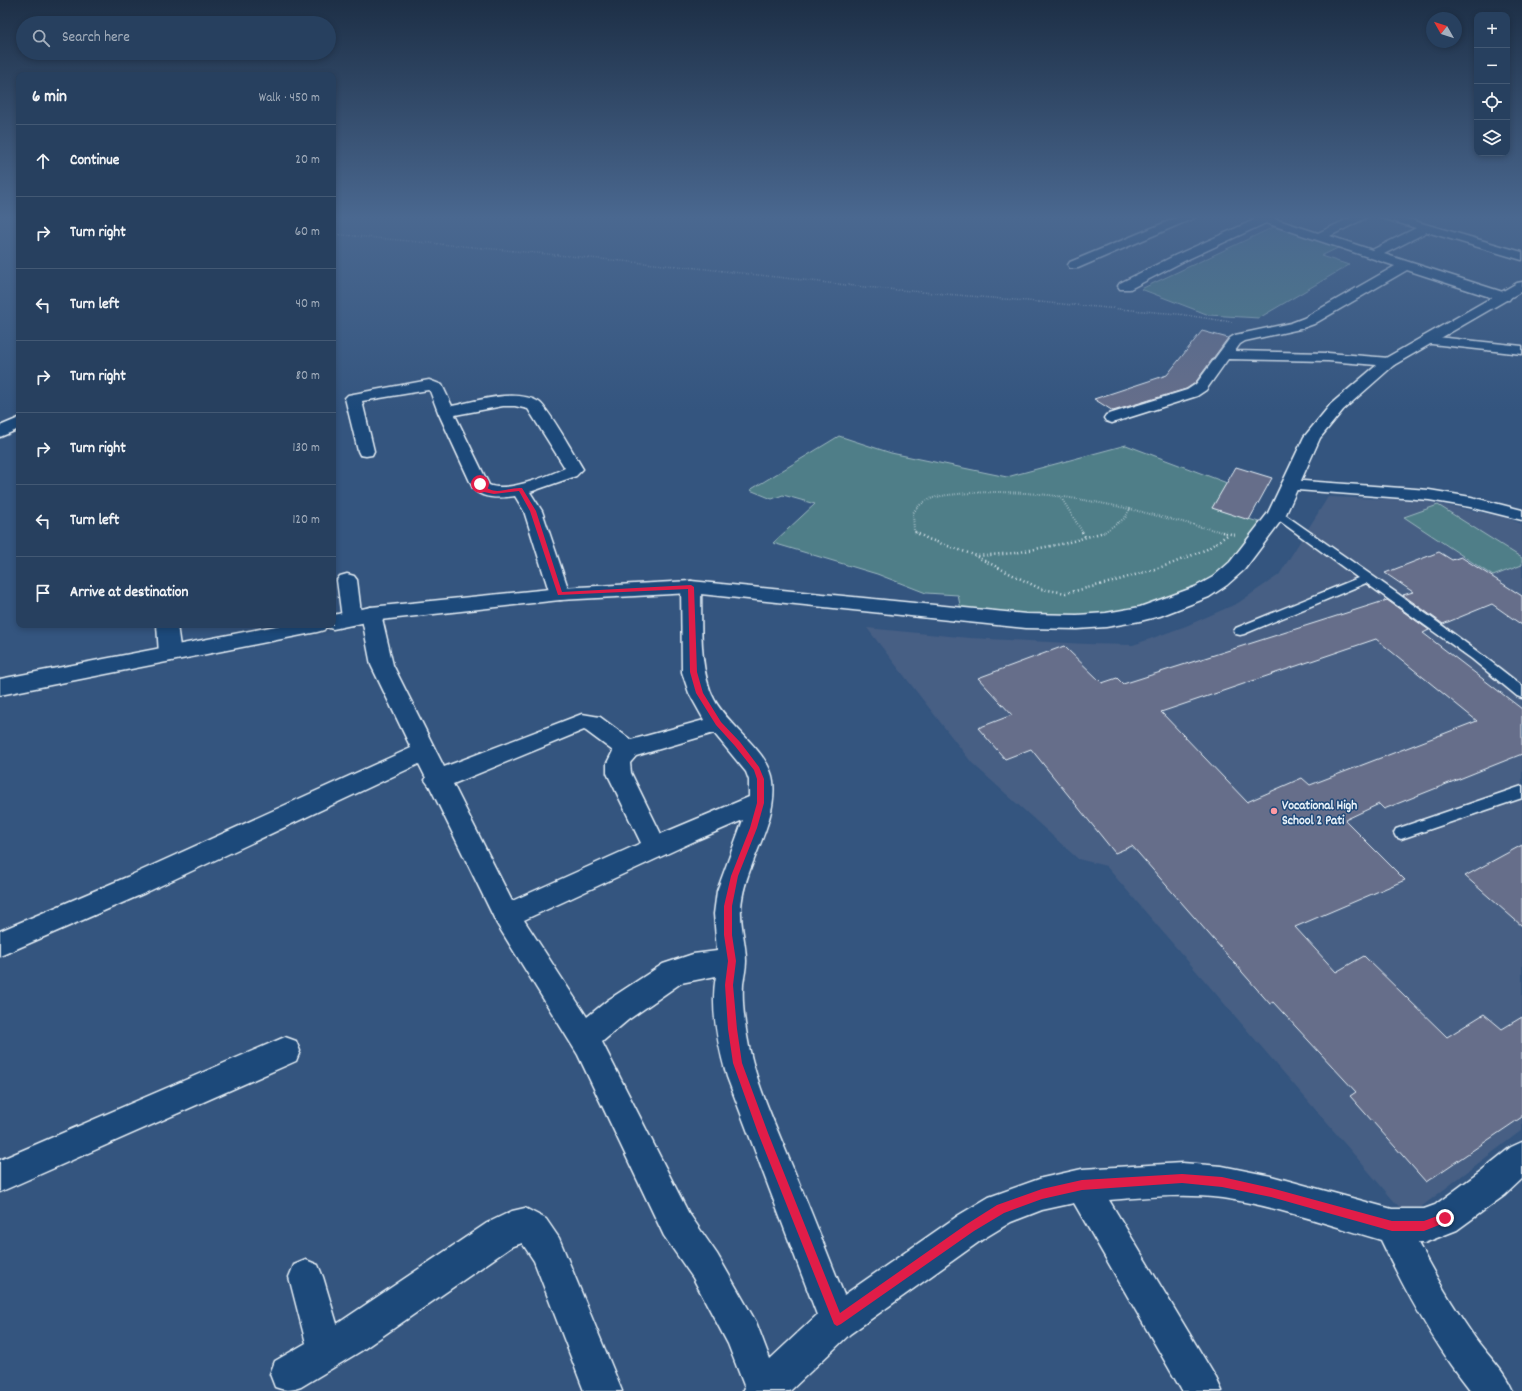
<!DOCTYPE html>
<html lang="en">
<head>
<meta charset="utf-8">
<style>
	:root { --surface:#27405f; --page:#334b68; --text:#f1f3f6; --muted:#a4afbd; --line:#435974 }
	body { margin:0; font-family:Dekko,sans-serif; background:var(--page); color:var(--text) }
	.controls { position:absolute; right:12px; top:12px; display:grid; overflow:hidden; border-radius:8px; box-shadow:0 2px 6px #0003 }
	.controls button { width:36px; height:36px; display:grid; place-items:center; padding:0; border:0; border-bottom:1px solid var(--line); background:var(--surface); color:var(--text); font:20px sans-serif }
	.compass { position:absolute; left:1426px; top:12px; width:36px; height:36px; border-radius:50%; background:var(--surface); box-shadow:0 2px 6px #0003; rotate:309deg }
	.stop { position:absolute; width:12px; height:12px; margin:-9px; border:3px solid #e11d48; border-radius:50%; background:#fff }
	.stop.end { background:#e11d48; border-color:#fff; box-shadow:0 1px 4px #0008 }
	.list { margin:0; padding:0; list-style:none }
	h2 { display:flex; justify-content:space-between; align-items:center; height:52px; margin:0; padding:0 16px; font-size:17px }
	h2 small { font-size:13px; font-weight:400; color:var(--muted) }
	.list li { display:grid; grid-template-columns:26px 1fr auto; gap:12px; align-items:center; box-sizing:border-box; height:72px; padding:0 16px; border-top:1px solid var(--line) }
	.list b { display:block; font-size:15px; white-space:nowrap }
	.list em { font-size:13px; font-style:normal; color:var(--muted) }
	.icon { flex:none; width:22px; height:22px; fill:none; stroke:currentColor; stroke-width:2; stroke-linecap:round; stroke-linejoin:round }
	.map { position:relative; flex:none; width:1522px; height:1391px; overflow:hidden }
	.search { position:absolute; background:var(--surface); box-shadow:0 2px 6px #0003; left:16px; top:16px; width:320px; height:44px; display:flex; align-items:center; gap:10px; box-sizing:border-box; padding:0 14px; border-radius:22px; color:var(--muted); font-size:15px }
	.panel { position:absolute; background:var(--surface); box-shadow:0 2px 6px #0003; left:16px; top:72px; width:320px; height:556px; border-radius:8px }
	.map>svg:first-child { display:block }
</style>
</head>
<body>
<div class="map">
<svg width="1522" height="1391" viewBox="0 0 1522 1391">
	<rect width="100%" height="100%" fill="#34557f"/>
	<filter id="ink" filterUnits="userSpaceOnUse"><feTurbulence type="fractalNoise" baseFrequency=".025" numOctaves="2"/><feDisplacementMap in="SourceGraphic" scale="8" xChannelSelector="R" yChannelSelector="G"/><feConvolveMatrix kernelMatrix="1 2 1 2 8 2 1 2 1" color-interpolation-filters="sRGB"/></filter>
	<g filter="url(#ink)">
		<path fill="#465f84" d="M1328 497 1418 500 1505 517 1522 524V1130L1421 1207 1400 1208 1106 866 1078 859 972 763 867 628 970 638 1088 644 1133 645 1186 626 1238 603 1279 575Z"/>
		<path fill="#4f7e88" stroke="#9cb8c0" d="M1278 225 1342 246 1321 256 1349 265 1259 318 1209 315 1141 289Z
			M839 436 891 453 1007 477 1126 445 1227 483 1212 508 1262 523 1236 559 1210 583 1135 612 1070 620 961 610 958 595 926 593 877 574 773 543 815 504 783 495 772 499 750 490Z
			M1438 505 1522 558V565L1493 576 1404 517Z"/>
		<path fill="#666e8a" stroke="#e8f1f8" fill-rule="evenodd" d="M1202 331 1228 338 1195 383 1186 389 1113 411 1094 399 1167 375Z
			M1236 467 1272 478 1249 520 1212 508Z
			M1439 552 1452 560 1461 557 1522 596V625L1492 604 1443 624 1403 595 1413 592 1385 573Z
			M1387 600 1429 630 1423 633 1522 709V754L1384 809 1379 804 1345 820 1405 880 1295 927 1336 972 1364 956 1447 1037 1484 1014 1502 1029 1522 1017V1117L1426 1182 1350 1096 1356 1092 1273 1002 1270 1004 1132 846 1115 853 1031 749 1005 759 978 728 1012 715 978 678 1064 646 1102 683 1117 678 1123 684ZM1376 639 1477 721 1310 785 1302 778 1247 802 1161 712Z
			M1522 845V926L1465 876Z"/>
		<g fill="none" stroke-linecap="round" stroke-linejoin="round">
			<g stroke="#e8f1f8" stroke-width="3">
				<path id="lane" d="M1277 511 1281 512C1362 569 1444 624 1522 686V698L1517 696 1472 659 1366 583 1244 634 1240 635 1236 634 1234 631 1236 628 1358 578 1273 516 1272 514Z
					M1522 786V798L1401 839 1396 837 1394 833 1396 829Z"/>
			</g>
			<g stroke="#e8f1f8" stroke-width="3">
				<path id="street" d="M1181 216H1196L1194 218 1078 268H1070L1068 265 1070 262Z
					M1249 216H1278L1275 219 1318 233 1354 216H1368L1366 218 1330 236 1372 250 1416 228 1382 218 1380 216H1397L1522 252V260L1427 232 1384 254 1509 294 1511 297 1509 300H1499L1407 270 1314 324 1300 329 1245 341 1240 344 1235 351 1328 353 1389 358 1394 359 1396 362 1394 365 1389 366 1328 361 1228 359 1206 390 1197 396 1118 421 1112 423 1106 421 1104 418 1106 415 1187 390 1196 384 1230 338 1235 335 1291 323 1304 318 1395 266 1266 223 1184 261 1130 289H1120L1118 286 1120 283 1176 255 1254 220Z
					M1428 336 1522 346V354L1423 343 1421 340 1423 337Z
					M429 380 442 385 452 406C476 401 516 388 539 402 549 409 575 456 583 469L576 476 530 492 542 511 570 594 567 599 560 600 553 599 550 594 524 511 515 496C502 498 482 500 473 488L438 412 430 391 428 390 362 401 374 451 372 455 366 456 360 455 358 451 345 398 348 395ZM503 406H515L528 409 565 468C548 476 507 493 489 485L455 415Z
					M19 418V429L0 437V426Z
					M1290 480 1429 490 1471 497 1522 510V520L1470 507 1429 500 1284 489 1281 485 1284 481Z
					M347 574 354 576 357 580 361 613 364 609 371 607 378 609 381 614 393 665 444 767 582 714 600 717 631 740 704 720 689 693 682 672 681 587 684 583 691 581 698 583 701 587C702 621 698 668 714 699 727 725 770 752 773 781 778 825 744 864 741 908 740 926 746 943 746 961 746 969 744 976 743 984 742 1001 744 1019 747 1036 754 1080 774 1121 790 1161 809 1206 826 1250 844 1295L959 1215 989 1197 1042 1178 1082 1169 1182 1163 1222 1166 1271 1176 1392 1209H1424L1435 1205 1481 1171 1511 1147 1522 1142V1179L1505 1195 1457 1230 1424 1243H1418C1435 1276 1454 1308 1475 1338 1488 1356 1504 1370 1513 1391H1471C1434 1344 1406 1293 1381 1240 1329 1225 1276 1206 1222 1198 1184 1193 1147 1197 1109 1200L1216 1378 1222 1391H1182L1074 1203 1042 1210 1011 1222 983 1239 850 1334 790 1391H743L745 1388 728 1344 693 1278 664 1236 578 1055 497 924 430 787 425 780 426 778 419 764 145 893 0 956V931L127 877 411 748 371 665 362 619 359 623 352 625 345 623 342 618 337 580 340 576ZM584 730 586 731 613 751 607 763V773L641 843 512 901 453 784ZM714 733 746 772 749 780V797L661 834 631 773 630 763 636 756ZM743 820 717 891 714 914 717 951 693 954 663 964 608 1000 587 1017 524 920 699 839ZM716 976C710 1009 718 1046 727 1077L817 1315 770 1359 756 1322 717 1254 688 1212 602 1042 628 1020 681 983Z
					M157 625H177L181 654 177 659 170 661 163 659 159 654Z
					M285 1037 296 1041 300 1051 296 1061 0 1192V1160Z
					M525 1208 546 1219 559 1238 622 1391H584L534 1261 522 1243 511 1247 361 1351 301 1387C290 1391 286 1391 275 1387L270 1374 275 1361 306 1343 289 1277 294 1265 306 1260 318 1265 323 1277 337 1324 487 1223 512 1211Z"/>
			</g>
			<g stroke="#e8f1f8" stroke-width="3">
				<path id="secondary" d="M1522 282V291L1394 365 1343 410 1320 438 1286 514 1244 570 1227 585 1209 597 1160 616 1140 621 1106 627 1077 629 1026 628 691 593 560 600 371 621 333 629 326 627 324 630 317 632 0 695V679L281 625H333V615L371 607 560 588 691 581 1026 614 1077 615 1106 613 1140 607 1195 587 1213 577 1230 562 1268 513 1304 437 1331 404 1384 359 1517 283Z"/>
			</g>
			<path stroke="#e8f1f8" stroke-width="1.5" stroke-dasharray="0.5 2" stroke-linecap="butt" d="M333 234 697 268 864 287 1178 314 1232 322"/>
			<path stroke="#e8f1f8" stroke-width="2" stroke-dasharray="0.5 2" stroke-linecap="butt" d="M1060 496 1083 533
				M1130 509 1226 533
				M917 533 914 531 913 513C916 509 919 505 924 502 934 496 947 495 959 494 1017 488 1074 497 1130 509
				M1103 533 1125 518 1130 509"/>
			<path stroke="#e8f1f8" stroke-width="2.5" stroke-dasharray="1 3" stroke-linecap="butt" d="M915 532 928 539 977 556 1015 553 1066 543 1104 532
				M1082 532 1086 538
				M1222 532 1235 535
				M977 557 1041 589 1066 593 1112 582 1171 564 1207 549 1229 534"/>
			<use href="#lane" fill="#1f4a7a" fill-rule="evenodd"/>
			<use href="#street" fill="#1f4a7a" fill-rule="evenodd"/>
			<use href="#secondary" fill="#1f4a7a" fill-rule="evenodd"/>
		</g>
	</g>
	<linearGradient id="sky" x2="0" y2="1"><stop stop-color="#1d2f46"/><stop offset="0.53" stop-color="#4a6890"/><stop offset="1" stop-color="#4a6890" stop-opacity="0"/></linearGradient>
	<rect width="1522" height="410" fill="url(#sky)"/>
	<path fill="#e11d48" d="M478 483H482C494 498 506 487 522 488L536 511 562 592 691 585 694 587 697 672 703 693 721 722 740 742 759 767 764 779V803L757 828 738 876 732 906V935L736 961 733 985 737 1029 742 1063 768 1133 840 1313 967 1224 997 1205 1042 1189 1082 1180 1182 1174 1222 1177 1271 1188 1392 1221H1424L1445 1213 1449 1214 1450 1218 1449 1221 1424 1231H1392L1271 1197 1222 1187 1182 1183 1082 1190 1042 1199 1004 1213 974 1231 841 1324 837 1326 834 1324 758 1133 733 1063 728 1029 725 985 728 961 724 935V906L731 876 750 828 757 803V779L754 770 735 746 716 725 696 693 690 672 688 589 558 595 530 511 519 491 494 494 484 492 478 484Z"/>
	<circle fill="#ff9aa2" stroke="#1f4a7a" stroke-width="1.5" cx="1274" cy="811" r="4"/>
	<g text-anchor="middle" stroke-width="3" stroke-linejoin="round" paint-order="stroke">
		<g font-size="13" font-weight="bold" fill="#e8f1f8" stroke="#1f4a7a" text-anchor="start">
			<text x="1282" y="809">Vocational High<tspan x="1282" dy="15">School 2 Pati</tspan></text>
		</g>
	</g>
</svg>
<div class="controls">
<button>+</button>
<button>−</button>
<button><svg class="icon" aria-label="locate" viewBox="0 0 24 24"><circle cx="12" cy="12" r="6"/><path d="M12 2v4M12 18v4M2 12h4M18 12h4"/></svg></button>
<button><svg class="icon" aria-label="layers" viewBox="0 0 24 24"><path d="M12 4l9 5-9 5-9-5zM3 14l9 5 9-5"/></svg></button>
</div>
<svg class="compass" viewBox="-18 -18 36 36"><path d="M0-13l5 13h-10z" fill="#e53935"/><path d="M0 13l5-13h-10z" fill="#a4afbd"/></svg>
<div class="stop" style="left:480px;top:484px"></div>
<div class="stop end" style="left:1445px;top:1218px"></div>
<div class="search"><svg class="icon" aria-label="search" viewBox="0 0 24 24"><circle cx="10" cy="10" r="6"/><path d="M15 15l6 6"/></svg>Search here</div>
<section class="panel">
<h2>6 min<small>Walk · 450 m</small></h2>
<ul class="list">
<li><svg class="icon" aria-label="ahead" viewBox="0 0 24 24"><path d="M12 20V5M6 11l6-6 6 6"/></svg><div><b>Continue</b></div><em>20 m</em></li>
<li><svg class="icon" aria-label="right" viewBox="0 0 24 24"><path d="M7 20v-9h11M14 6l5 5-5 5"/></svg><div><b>Turn right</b></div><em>60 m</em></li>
<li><svg class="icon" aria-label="left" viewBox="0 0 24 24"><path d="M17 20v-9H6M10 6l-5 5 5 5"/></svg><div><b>Turn left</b></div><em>40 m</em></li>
<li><svg class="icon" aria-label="right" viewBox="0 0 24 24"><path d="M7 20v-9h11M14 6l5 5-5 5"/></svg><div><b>Turn right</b></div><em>80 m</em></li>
<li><svg class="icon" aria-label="right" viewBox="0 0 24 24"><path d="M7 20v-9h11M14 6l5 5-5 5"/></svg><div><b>Turn right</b></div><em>130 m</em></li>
<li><svg class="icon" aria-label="left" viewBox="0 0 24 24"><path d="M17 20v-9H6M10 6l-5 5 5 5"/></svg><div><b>Turn left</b></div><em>120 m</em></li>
<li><svg class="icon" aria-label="arrive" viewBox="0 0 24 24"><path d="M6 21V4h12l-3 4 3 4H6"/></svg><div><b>Arrive at destination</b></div></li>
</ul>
</section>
</div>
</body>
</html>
